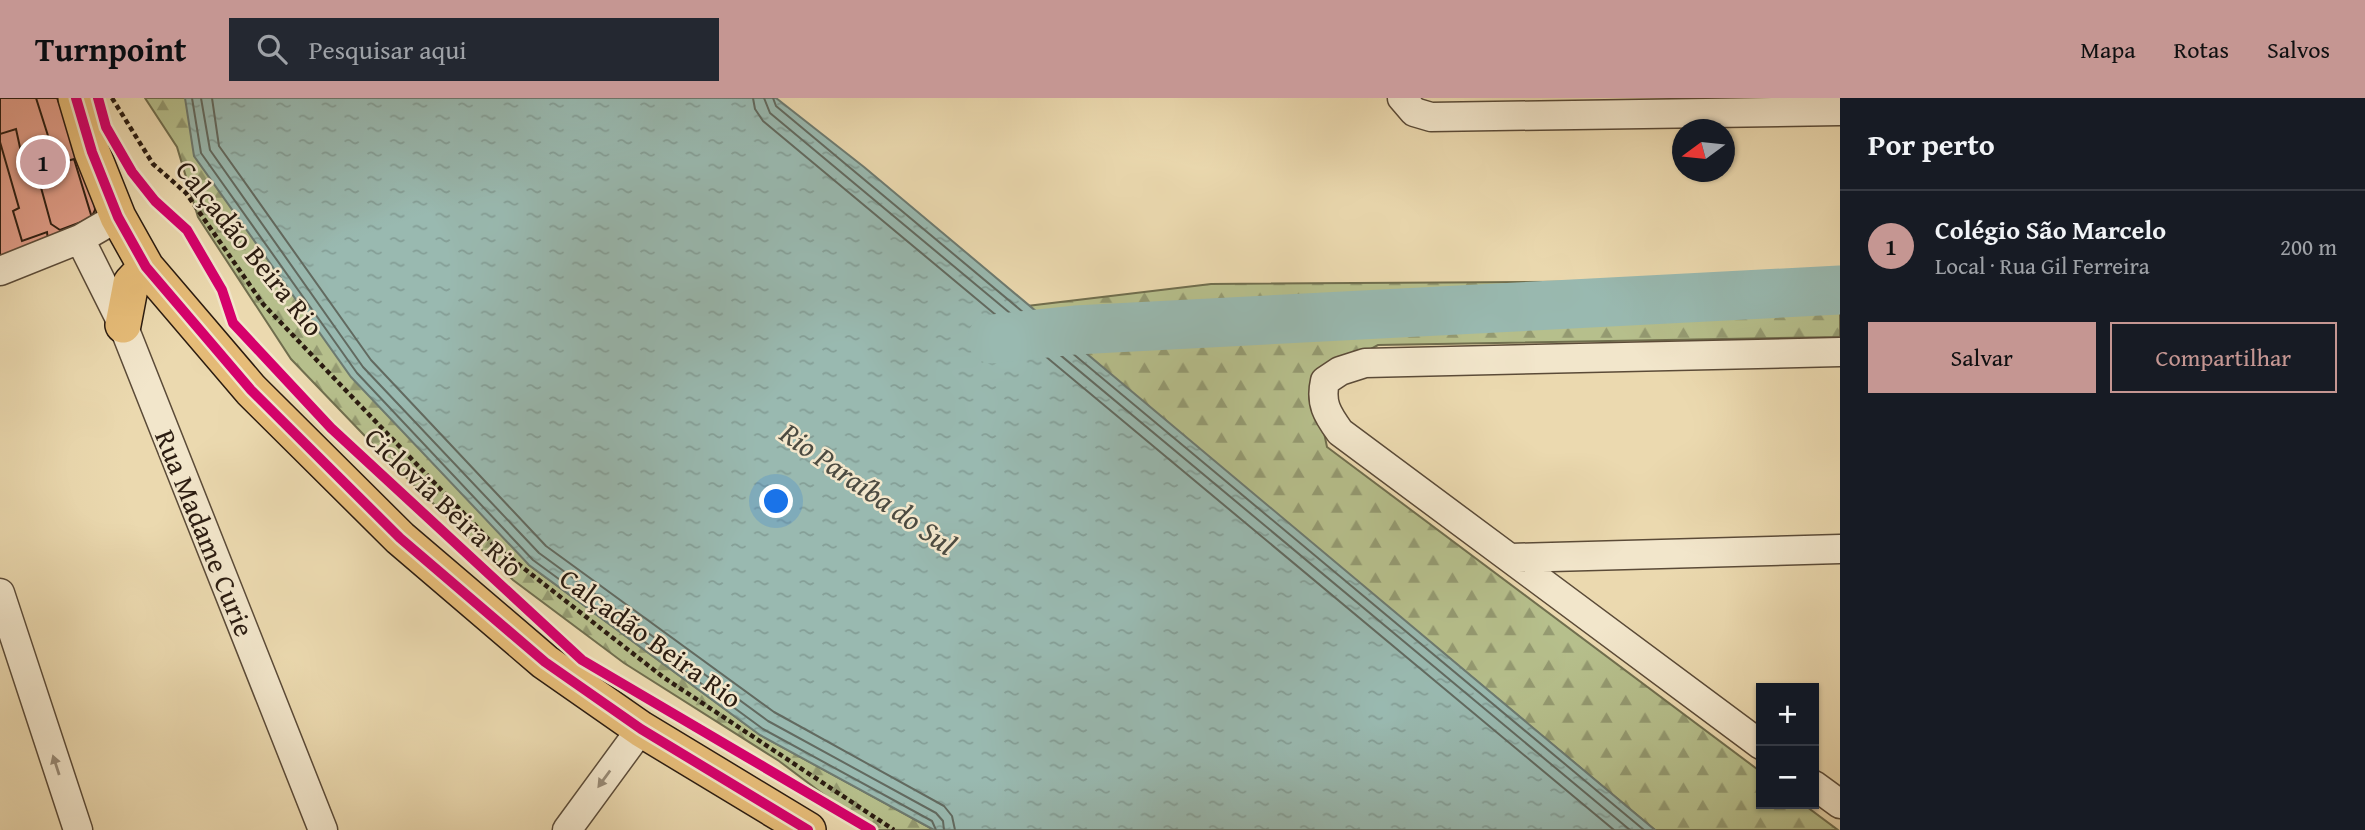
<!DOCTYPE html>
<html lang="pt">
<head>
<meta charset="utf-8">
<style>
	:root { --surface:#171b24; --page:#242831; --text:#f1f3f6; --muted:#9ea1a6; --line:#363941; --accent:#c59692 }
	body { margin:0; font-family:"Gentium Book Plus",serif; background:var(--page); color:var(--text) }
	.controls { position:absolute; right:21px; bottom:21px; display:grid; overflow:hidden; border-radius:0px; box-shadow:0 2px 5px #0004 }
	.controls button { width:63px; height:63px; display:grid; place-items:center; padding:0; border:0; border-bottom:2px solid var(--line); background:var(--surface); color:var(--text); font:35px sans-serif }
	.compass { position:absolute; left:1672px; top:21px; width:63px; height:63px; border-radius:50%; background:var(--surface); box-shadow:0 2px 5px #0004; rotate:255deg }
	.you { position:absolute; left:777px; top:404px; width:24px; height:24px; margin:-18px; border:5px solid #fff; border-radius:50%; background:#1a73e8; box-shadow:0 0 0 10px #1a73e833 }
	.badge { display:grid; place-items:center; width:46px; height:46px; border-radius:50%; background:var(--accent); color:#111; font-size:23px; font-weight:700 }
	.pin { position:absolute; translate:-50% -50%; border:4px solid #fff; box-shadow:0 2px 7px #0006 }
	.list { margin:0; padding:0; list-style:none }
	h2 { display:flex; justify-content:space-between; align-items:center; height:91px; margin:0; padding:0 28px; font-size:30px }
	h2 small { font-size:23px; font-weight:400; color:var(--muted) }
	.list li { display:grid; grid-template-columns:46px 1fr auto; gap:21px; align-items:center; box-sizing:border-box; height:112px; padding:0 28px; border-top:2px solid var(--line) }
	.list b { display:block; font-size:26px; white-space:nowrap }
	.list p { margin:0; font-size:23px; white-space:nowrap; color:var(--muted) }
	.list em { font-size:23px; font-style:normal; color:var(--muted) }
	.actions { display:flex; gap:14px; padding:21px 28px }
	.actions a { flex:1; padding:16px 0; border:2px solid var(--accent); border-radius:0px; text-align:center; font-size:24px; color:var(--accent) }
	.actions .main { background:var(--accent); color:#111 }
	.icon { flex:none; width:38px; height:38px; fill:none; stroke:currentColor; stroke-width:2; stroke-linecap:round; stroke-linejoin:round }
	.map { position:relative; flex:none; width:1840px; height:732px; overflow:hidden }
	header { display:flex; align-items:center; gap:42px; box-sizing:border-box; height:98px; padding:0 35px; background:var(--accent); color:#111 }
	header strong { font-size:33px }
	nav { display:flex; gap:38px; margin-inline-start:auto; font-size:24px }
	.search { width:490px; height:63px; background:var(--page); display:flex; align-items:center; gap:18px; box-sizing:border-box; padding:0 24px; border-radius:0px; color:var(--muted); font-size:26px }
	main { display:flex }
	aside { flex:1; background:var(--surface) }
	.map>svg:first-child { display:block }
</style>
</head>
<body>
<header>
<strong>Turnpoint</strong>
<div class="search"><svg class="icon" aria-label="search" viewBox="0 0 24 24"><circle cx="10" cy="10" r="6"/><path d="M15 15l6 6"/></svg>Pesquisar aqui</div>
<nav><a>Mapa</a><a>Rotas</a><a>Salvos</a></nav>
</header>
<main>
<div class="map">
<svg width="1840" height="732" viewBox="0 0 1840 732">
	<defs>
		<pattern id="forest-firs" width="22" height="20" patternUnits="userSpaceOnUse" patternTransform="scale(1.75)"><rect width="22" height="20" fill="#b6bf8c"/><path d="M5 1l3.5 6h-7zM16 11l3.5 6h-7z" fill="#949a71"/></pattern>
		<pattern id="water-ripples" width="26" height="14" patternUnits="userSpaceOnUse" patternTransform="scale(1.75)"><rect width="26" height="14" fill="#99b9b0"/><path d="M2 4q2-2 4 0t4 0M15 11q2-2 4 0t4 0" fill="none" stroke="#849e96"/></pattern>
	</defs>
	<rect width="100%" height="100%" fill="#ebd9af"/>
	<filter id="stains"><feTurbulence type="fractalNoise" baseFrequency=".00286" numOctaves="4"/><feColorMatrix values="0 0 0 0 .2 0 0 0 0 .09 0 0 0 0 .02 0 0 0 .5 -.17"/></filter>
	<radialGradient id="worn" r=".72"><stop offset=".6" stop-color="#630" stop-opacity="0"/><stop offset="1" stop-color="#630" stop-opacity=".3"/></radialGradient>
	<path fill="url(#forest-firs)" stroke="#706e4e" stroke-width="2" d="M145 0H188L529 467 760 637 934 732H871L779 663 624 565 513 482 387 361 291 261 198 119 177 49Z
		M1840 182V239L1378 247 1313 282 1327 349 1761 674V706H1803L1838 732H1655L1027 208 1211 186Z"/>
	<path fill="url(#water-ripples)" stroke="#6d7a70" stroke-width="2" d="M185 0H776L864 69 1655 732H934L760 637 529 467 351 279 194 58Z"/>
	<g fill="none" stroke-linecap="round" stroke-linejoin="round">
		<path stroke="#626a60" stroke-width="2" d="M192 0 201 55 357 275 533 462 763 631 932 723 936 732
			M201 0 210 52 363 269 539 455 768 623 936 715 943 723 944 732
			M212 0 219 48 371 262 546 448 774 614 944 708 952 718 955 732
			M753 0 755 11 763 23 1614 732
			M764 0 770 15 1630 732
			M773 0 776 8 1644 732"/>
		<path stroke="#99b9b0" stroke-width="49" d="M992 241 1075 232 1840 192"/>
	</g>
	<path fill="#e5a08c" stroke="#2b1c11" stroke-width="2" d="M0 0H57L93 89 95 112 85 133 0 168Z
		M0 0H36L57 66 74 61 92 120 60 132 51 126 37 75 32 76 27 53 21 54 16 31 0 36Z
		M0 44 19 110 13 113 22 143 47 134 49 149 0 165Z"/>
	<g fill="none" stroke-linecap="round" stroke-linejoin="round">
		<g stroke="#5b4b38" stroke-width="31">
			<path id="minor" d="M1402 0 1414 14 1431 19 1840 13
				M80 141 123 227 323 732
				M0 173 80 141 118 119
				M1511 460 1840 451
				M0 495 78 732
				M1761 647 1340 334C1327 316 1320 305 1325 283L1340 273 1365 265 1840 254
				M1814 687 1840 706
				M567 732 641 631"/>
		</g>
		<g stroke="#2b1c11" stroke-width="38">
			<path id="major" d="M76 0 92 54 118 119 146 169 251 292 400 440 545 564 641 631 808 732
				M123 227 131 185 146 169"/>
		</g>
		<path stroke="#2b1c11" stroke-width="4.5" stroke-dasharray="5 3.5" stroke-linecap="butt" d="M112 0 153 66 186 95 263 206 494 447 663 579 894 732"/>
		<use href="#minor" stroke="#f2e6cb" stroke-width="28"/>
		<use href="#major" stroke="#e6bc78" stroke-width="35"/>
		<g stroke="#f2e6cb" stroke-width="15">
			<path id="cycleway" d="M76 0 92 54 118 119 146 169 251 292 400 440 545 564 641 631 808 732
				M98 0 106 29 132 74 155 103 187 132 222 192 233 225 331 330 582 562 871 732"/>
		</g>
		<use href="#cycleway" stroke="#d6006c" stroke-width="10"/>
	</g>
	<defs><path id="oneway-solid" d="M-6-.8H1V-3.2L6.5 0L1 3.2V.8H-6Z" transform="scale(1.75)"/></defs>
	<g fill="#988b77">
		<use href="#oneway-solid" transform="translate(56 667) rotate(-108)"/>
		<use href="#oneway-solid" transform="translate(604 681) rotate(126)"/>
	</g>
	<g text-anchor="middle" stroke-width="5" stroke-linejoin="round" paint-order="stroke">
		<g font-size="28" fill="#2b1c11" stroke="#f2e6cb">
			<text transform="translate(250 150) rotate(51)" y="10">Calçadão Beira Rio</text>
			<text transform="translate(444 404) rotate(43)" y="10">Ciclovia Beira Rio</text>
			<text transform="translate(205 435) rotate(68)" y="10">Rua Madame Curie</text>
			<text transform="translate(651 540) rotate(36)" y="10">Calçadão Beira Rio</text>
		</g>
		<g font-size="30" font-style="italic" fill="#4c4b41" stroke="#f2e6cb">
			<text transform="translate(868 391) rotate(35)" y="10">Rio Paraíba do Sul</text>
		</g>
	</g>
	<rect width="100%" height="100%" filter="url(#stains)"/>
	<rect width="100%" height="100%" fill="url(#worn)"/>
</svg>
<div class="controls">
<button>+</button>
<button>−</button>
</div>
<svg class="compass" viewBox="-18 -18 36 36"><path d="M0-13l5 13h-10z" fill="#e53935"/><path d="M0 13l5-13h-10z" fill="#9ea1a6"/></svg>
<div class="you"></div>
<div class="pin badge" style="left:43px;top:64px">1</div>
</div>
<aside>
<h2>Por perto<small></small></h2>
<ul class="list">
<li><span class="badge">1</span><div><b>Colégio São Marcelo</b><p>Local · Rua Gil Ferreira</p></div><em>200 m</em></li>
</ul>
<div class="actions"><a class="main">Salvar</a><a>Compartilhar</a></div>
</aside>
</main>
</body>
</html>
